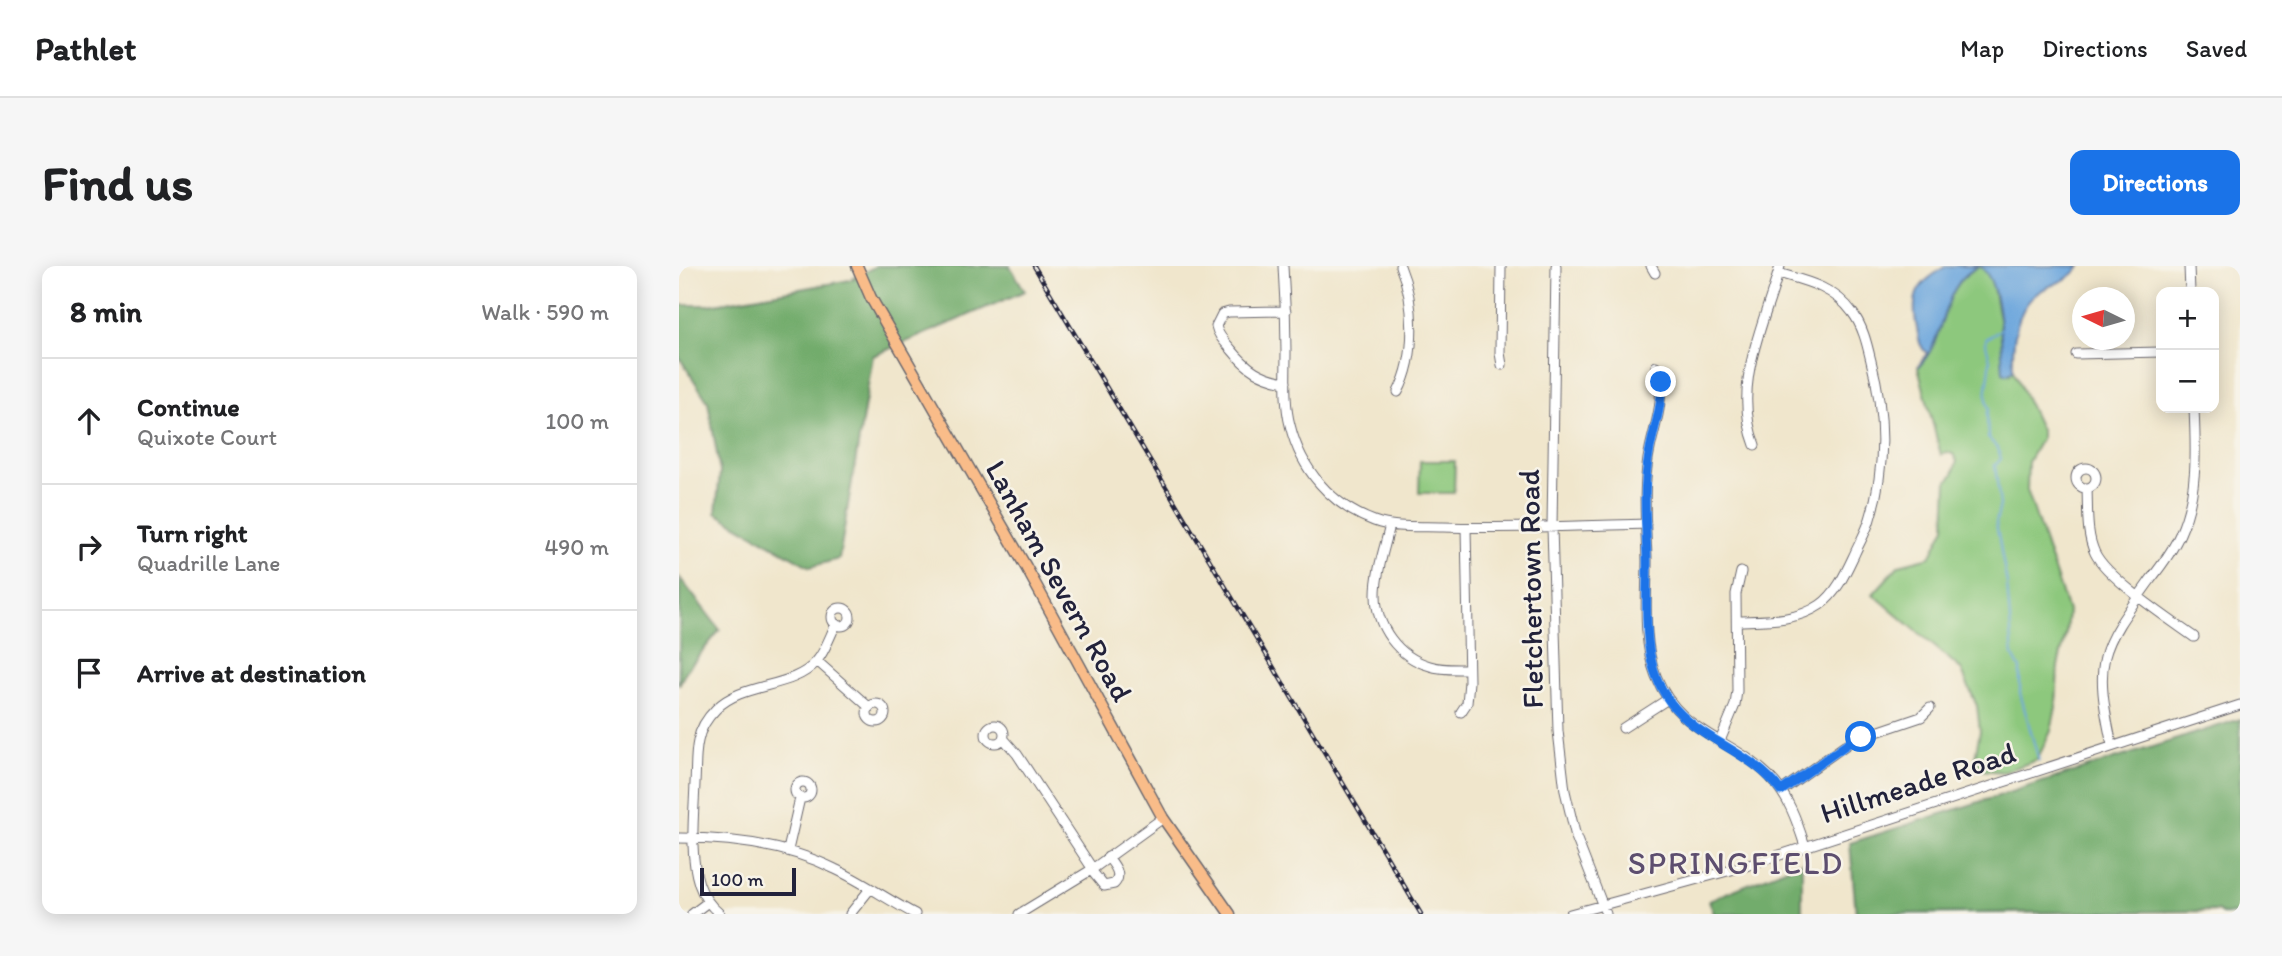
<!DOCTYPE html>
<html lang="en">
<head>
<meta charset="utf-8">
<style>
	:root { --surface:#fff; --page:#f6f6f6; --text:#202124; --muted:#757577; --line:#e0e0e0; --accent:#1a73e8 }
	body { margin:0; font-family:Itim,sans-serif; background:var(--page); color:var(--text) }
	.controls { position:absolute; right:21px; top:21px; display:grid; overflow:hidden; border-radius:14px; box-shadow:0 4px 18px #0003 }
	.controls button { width:63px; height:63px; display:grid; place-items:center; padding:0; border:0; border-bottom:2px solid var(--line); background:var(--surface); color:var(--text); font:35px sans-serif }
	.compass { position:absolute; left:1393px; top:21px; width:63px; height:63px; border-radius:50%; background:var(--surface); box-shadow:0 4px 18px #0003; rotate:275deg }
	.scale { position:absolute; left:21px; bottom:18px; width:96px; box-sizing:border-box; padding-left:7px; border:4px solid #22223b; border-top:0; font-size:19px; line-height:24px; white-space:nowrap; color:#22223b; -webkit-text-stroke:5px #f7f3e8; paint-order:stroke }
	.stop { position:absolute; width:21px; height:21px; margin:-16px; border:5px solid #1a73e8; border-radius:50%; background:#fff }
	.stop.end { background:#1a73e8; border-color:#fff; box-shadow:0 2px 7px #0008 }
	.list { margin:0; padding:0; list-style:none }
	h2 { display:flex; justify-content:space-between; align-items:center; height:91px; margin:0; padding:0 28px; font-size:30px }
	h2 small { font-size:23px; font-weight:400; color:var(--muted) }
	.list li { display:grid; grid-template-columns:46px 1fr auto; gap:21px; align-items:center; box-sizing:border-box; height:126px; padding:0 28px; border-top:2px solid var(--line) }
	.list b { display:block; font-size:26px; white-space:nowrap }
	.list p { margin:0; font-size:23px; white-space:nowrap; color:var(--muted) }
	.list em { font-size:23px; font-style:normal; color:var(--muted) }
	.icon { flex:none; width:38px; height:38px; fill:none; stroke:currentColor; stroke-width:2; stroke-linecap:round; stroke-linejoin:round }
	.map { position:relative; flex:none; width:1561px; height:648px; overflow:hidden; border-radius:14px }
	header { display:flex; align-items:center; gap:42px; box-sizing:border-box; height:98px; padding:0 35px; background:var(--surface); border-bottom:2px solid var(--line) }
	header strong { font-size:33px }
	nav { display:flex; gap:38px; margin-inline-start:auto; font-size:24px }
	.intro { display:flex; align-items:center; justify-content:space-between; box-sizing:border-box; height:168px; padding:0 42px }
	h1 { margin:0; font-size:49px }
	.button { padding:18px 32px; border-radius:14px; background:var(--accent); color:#fff; font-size:24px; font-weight:700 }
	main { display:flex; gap:42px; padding:0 42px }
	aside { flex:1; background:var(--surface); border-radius:14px; box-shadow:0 4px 18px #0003 }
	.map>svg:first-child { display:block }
</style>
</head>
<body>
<header>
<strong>Pathlet</strong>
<nav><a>Map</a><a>Directions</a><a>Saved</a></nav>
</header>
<div class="intro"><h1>Find us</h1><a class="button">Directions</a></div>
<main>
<aside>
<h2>8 min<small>Walk · 590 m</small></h2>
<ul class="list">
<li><svg class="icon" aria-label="ahead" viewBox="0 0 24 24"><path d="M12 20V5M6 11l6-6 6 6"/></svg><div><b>Continue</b><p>Quixote Court</p></div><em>100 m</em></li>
<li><svg class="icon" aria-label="right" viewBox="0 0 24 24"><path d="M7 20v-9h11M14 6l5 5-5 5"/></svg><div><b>Turn right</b><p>Quadrille Lane</p></div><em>490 m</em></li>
<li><svg class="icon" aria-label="arrive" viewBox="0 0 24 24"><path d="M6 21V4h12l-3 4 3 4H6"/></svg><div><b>Arrive at destination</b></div></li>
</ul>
</aside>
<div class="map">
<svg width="1561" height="648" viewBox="0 0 1561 648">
	<rect width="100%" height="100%" fill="#f7f3e8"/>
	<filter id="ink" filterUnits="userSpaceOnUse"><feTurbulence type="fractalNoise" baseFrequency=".0143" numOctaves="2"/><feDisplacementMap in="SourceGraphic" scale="14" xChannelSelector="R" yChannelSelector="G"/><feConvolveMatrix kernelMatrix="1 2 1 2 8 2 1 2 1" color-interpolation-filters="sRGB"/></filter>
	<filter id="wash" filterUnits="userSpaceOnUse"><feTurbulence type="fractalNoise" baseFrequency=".00686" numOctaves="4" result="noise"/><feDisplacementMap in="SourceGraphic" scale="28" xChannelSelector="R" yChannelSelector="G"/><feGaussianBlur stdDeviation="1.57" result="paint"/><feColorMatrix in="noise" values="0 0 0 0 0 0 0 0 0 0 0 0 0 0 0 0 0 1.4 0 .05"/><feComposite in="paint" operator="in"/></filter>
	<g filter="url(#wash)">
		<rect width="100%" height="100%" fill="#f0e6cc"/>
		<path fill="#8dc87d" stroke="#58755c" stroke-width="2" d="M1300 0 1306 4 1313 16 1323 68V94L1331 108 1334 104 1362 164V173L1349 196 1348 224 1389 345 1387 367 1379 400 1377 441 1372 465 1358 494 1325 506 1303 504 1296 491 1301 465 1298 440 1282 403 1194 328 1220 299 1251 291 1266 261 1268 216 1274 208 1278 195 1274 188 1267 186 1262 189 1239 101C1269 73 1259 21 1300 0Z
			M741 195H776L775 227H740Z"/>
		<path fill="#72ac6c" stroke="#4a6754" stroke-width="2" d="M197 0H331L346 25 194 90 160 293 131 301 37 247 41 206 29 136 0 91V39H30L171 14Z
			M1 312 41 364 7 405 0 419Z
			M1561 453V648H1543L1538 645 1177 648 1171 577Z
			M1123 596V648H1035L1030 634Z"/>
		<path fill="#6ea7dd" stroke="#48648c" stroke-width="2" d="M1267 0H1402C1390 16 1375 16 1360 26 1336 42 1333 78 1334 104L1328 108 1324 106C1322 82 1323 13 1300 0 1259 20 1269 73 1239 101L1248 87C1240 81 1240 72 1238 63 1231 27 1238 19 1267 0Z"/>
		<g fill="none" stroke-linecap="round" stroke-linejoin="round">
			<path stroke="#6ea7dd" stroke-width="2" d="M1322 63 1307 73C1306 82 1311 88 1311 96 1311 114 1304 126 1310 143L1308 148 1309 172 1319 182 1322 193 1316 199 1321 239 1317 257 1328 318 1334 390 1341 403V427L1360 495"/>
		</g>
	</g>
	<g filter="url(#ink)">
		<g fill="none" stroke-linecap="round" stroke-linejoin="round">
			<g stroke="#6a676e" stroke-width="11">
				<path id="minor" d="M604 0C606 28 607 57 607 85 607 110 605 136 611 159 622 204 652 239 695 255 717 263 741 260 764 261 832 263 899 260 967 258
					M822 0 821 87 823 99
					M877 0 873 261 879 465 886 525 897 571 927 648
					M972 0 976 7
					M1510 0 1511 26
					M607 45 550 46 543 48 537 60C539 70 546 76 552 83 568 103 582 112 607 116
					M1397 88 1482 86
					M977 100C988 139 975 156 969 193 964 227 967 260 968 294 968 331 963 374 977 410 1000 468 1051 471 1090 510 1109 529 1118 555 1126 580
					M719 126C738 90 736 36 721 0
					M1076 179C1052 118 1086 58 1101 0
					M1397 212a10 10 0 1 1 20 0a10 10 0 1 1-20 0Z
					M1408 223C1409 244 1407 268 1416 287 1428 312 1490 353 1515 371
					M711 259C706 281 697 305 697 328 697 361 719 391 751 400 763 404 776 403 789 403
					M153 351a9 9 0 1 1 18 0a9 9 0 1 1-18 0Z
					M1058 355C1086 354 1116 356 1141 339 1158 327 1167 306 1176 287 1181 276 1188 264 1191 253 1207 201 1206 147 1192 95 1188 78 1184 60 1173 46 1155 21 1127 15 1099 7
					M138 395 190 441
					M188 447a9 9 0 1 1 18 0a9 9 0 1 1-18 0Z
					M782 446 788 437 790 416 787 262
					M307 468a9 9 0 1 1 18 0a9 9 0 1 1-18 0Z
					M944 462 989 433
					M324 472 338 488 413 602
					M1041 475 1056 439 1058 425 1057 328 1062 306
					M1433 479C1414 391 1421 384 1472 313 1483 299 1494 284 1501 268 1519 228 1517 185 1515 142
					M116 524a8 8 0 1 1 16 0a8 8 0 1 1-16 0Z
					M1102 525 1174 474 1242 451 1251 442
					M0 572C54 572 108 579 156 603 184 616 209 634 236 648
					M109 584 121 532
					M412 604 425 620 435 618C444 609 435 599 429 591
					M13 648 29 636
					M41 648C31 640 24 630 20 618 10 587 15 549 16 517 17 503 16 488 19 475 21 463 29 451 37 443 63 416 114 423 137 396 146 386 151 370 157 358
					M171 648 191 623
					M340 648 412 604 484 552
					M891 648 1067 600 1561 439"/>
			</g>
			<g stroke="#6a676e" stroke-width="13">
				<path id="major" d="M178 0 192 32 347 301 484 552 551 648"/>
			</g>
			<use href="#minor" stroke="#fff" stroke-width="9"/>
			<use href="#major" stroke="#f9bc89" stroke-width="10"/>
			<g stroke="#22223b" stroke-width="4.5">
				<path id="rail" d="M355 0 742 648"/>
			</g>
			<use href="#rail" stroke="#f7f3e8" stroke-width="2" stroke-dasharray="5" stroke-linecap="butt"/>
		</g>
	</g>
	<g fill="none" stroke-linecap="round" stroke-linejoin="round" filter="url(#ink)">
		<path stroke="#1a73e8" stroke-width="9" d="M982 116C984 144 972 168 969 195 964 226 967 259 968 291 969 339 960 394 991 436 1020 475 1073 485 1102 525L1174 474 1182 471"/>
	</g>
	<g text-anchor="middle" stroke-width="5" stroke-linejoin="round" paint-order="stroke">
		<g font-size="30" fill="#22223b" stroke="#f7f3e8">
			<text transform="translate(380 315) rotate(61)" y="10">Lanham Severn Road</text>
			<text transform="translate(852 323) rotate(-91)" y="10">Fletchertown Road</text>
			<text transform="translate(1239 517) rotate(-18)" y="10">Hillmeade Road</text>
		</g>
		<g font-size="32" letter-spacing="2" fill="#5d4e6f" stroke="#f7f3e8">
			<text x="1057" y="608">SPRINGFIELD</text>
		</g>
	</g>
</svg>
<div class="controls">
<button>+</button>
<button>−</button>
</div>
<svg class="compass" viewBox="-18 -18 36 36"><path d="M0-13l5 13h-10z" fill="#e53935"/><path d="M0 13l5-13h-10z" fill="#757577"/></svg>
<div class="scale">100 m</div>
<div class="stop" style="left:1182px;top:471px"></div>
<div class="stop end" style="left:982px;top:116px"></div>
</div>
</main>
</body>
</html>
